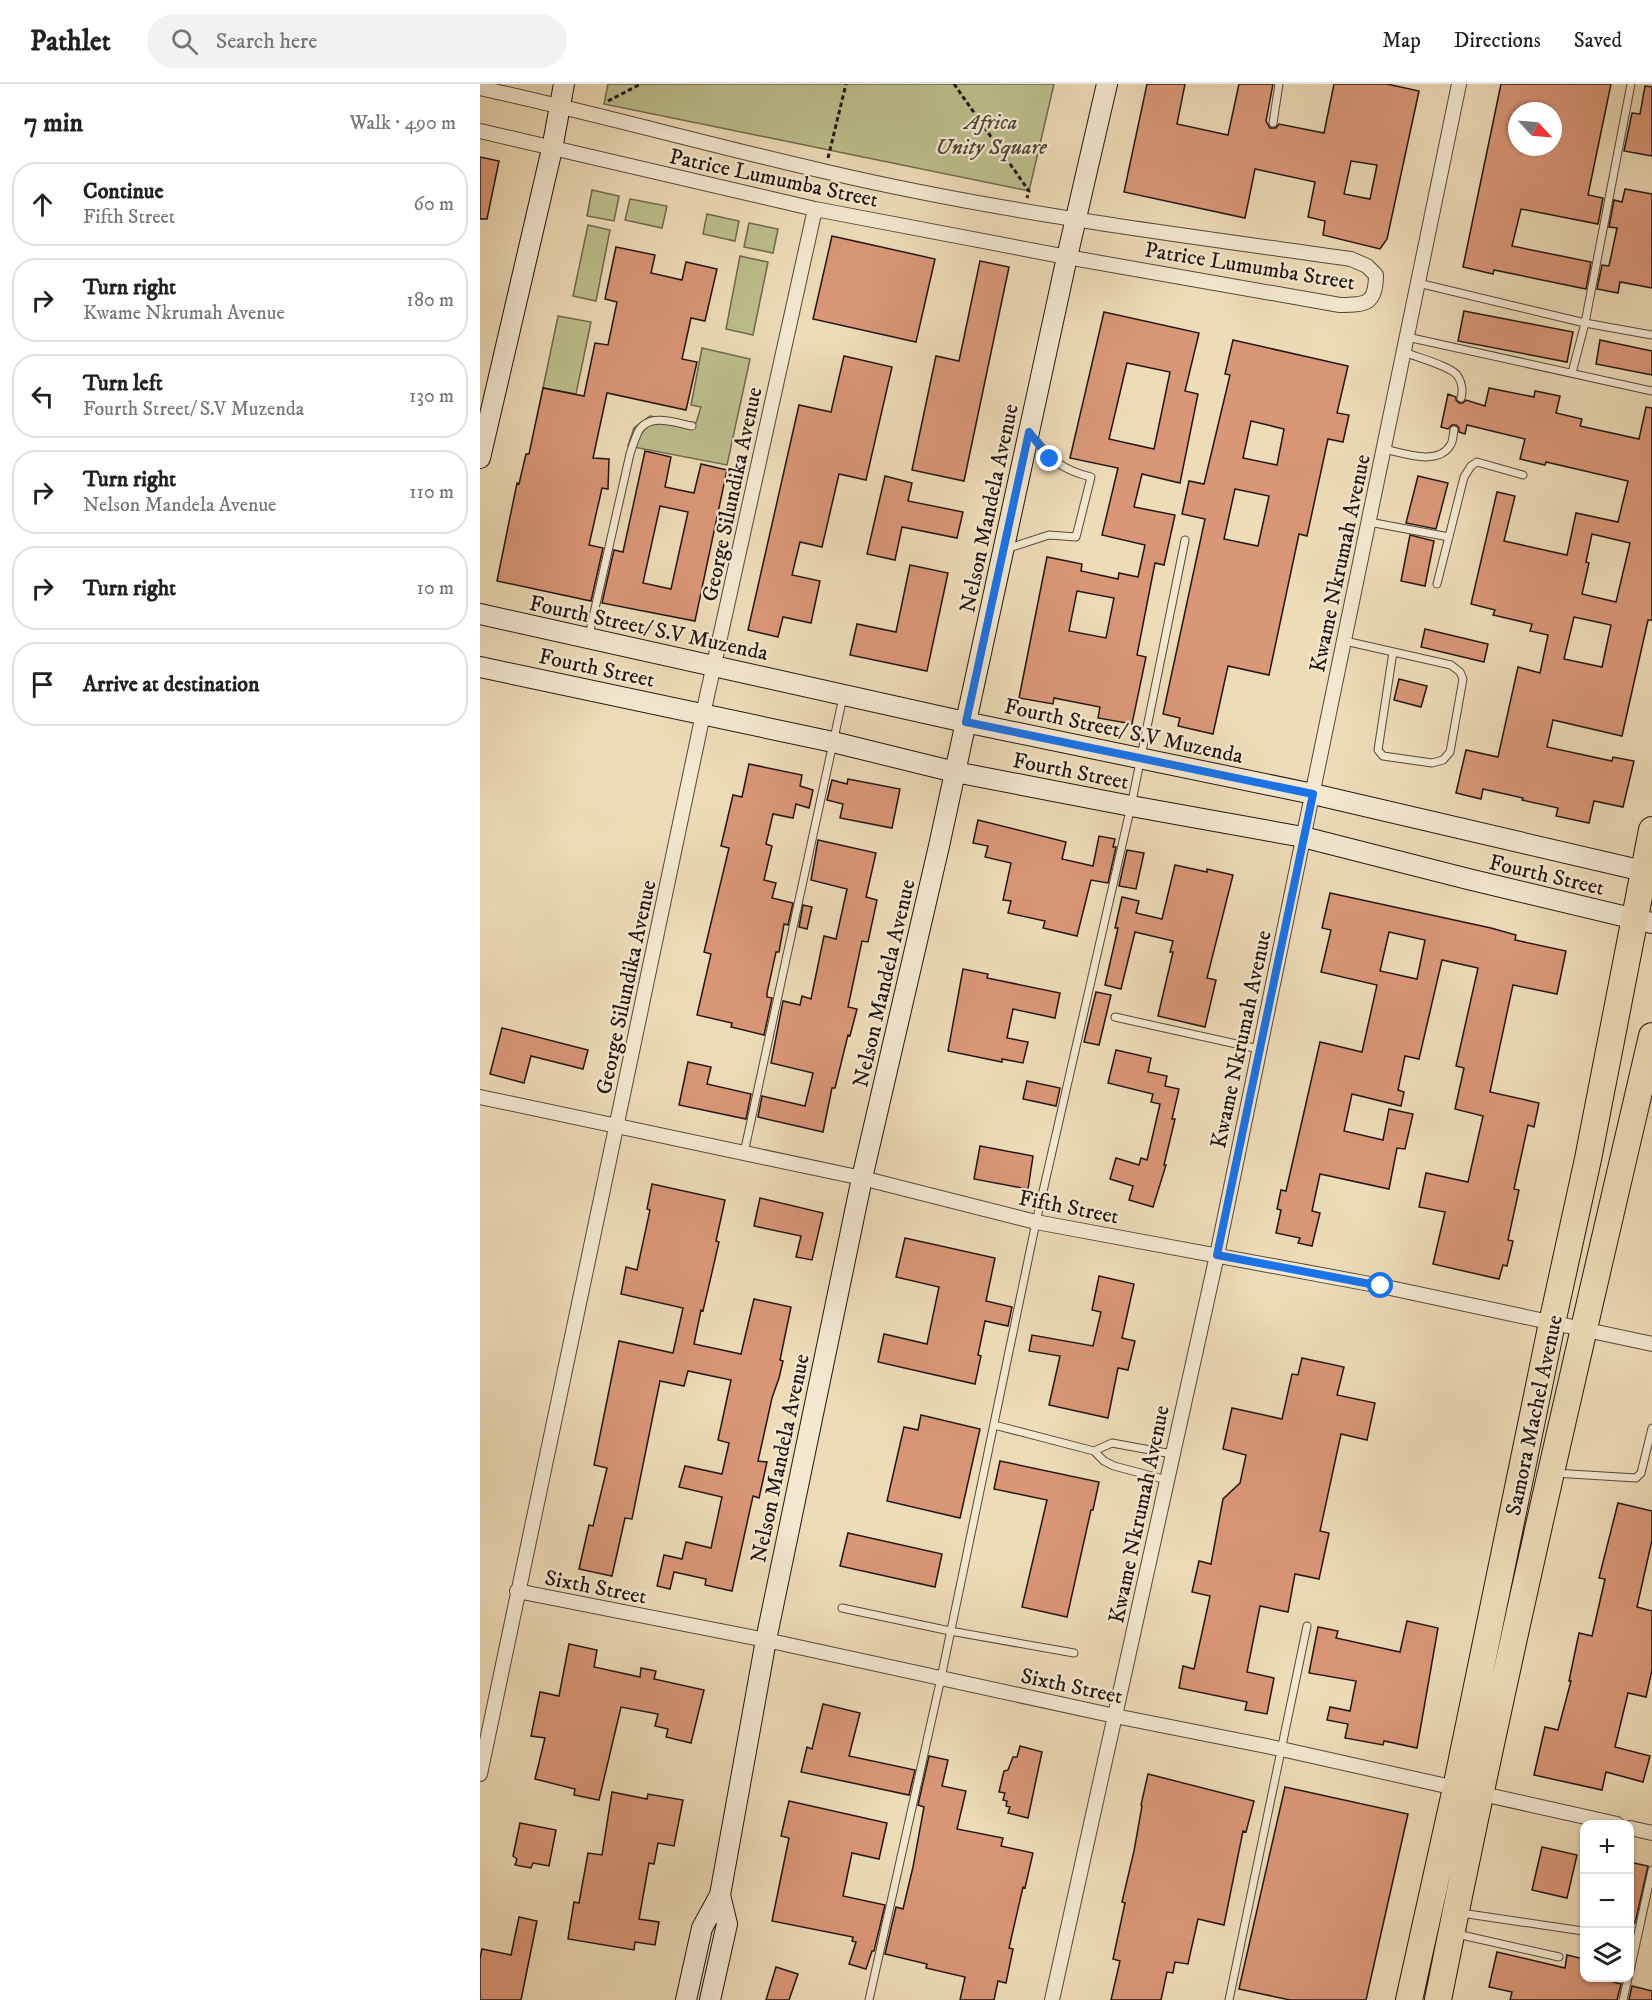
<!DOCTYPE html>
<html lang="en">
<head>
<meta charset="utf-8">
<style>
	:root { --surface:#fff; --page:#f2f2f2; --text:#202124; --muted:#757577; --line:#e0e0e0 }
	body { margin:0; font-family:"IM FELL DW Pica",serif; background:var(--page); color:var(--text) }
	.controls { position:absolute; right:18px; bottom:18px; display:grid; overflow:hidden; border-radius:12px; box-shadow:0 2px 4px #0004 }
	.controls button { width:54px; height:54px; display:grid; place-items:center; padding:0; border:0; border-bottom:2px solid var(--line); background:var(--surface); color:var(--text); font:30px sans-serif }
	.compass { position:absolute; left:1028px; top:18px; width:54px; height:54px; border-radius:50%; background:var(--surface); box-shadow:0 2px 4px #0004; rotate:116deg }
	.stop { position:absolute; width:18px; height:18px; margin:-14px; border:4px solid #1a73e8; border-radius:50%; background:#fff }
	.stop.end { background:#1a73e8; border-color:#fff; box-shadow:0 2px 6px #0008 }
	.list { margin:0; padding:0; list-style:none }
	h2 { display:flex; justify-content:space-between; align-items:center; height:78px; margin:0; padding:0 24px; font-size:26px }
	h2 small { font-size:20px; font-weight:400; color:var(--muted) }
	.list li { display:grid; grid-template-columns:39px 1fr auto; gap:18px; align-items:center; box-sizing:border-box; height:84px; margin:0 12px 12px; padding:0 12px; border:2px solid var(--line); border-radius:24px }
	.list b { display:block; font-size:22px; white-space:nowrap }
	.list p { margin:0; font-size:20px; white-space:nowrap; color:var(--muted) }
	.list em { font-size:20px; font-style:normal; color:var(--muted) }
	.icon { flex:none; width:33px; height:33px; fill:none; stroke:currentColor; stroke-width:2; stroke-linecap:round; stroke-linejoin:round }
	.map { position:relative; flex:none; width:1172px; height:1916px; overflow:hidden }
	header { display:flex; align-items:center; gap:36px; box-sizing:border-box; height:84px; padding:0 30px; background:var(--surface); border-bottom:2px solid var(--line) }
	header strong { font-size:28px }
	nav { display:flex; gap:33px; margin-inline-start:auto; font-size:21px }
	.search { width:420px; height:54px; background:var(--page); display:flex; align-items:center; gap:15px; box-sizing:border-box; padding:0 21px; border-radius:33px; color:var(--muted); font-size:22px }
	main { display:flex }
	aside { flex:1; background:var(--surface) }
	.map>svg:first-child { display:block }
</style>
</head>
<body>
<header>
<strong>Pathlet</strong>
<div class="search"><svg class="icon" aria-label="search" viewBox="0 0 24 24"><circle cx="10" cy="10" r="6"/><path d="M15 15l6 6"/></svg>Search here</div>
<nav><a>Map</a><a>Directions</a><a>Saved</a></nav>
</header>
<main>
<aside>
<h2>7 min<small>Walk · 490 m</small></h2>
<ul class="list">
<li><svg class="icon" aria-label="ahead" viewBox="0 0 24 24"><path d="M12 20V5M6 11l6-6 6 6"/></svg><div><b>Continue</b><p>Fifth Street</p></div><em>60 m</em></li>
<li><svg class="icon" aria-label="right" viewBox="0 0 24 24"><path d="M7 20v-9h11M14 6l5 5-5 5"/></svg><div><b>Turn right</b><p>Kwame Nkrumah Avenue</p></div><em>180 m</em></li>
<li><svg class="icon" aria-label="left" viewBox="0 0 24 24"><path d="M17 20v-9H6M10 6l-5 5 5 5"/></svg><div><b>Turn left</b><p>Fourth Street/ S.V Muzenda</p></div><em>130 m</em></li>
<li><svg class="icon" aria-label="right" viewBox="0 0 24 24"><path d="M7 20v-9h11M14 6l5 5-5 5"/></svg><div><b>Turn right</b><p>Nelson Mandela Avenue</p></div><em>110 m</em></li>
<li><svg class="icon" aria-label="right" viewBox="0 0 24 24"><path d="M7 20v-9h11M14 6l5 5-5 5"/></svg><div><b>Turn right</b></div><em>10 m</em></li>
<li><svg class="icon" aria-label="arrive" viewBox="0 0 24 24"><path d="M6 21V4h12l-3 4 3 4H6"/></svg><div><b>Arrive at destination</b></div></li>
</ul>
</aside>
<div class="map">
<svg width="1172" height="1916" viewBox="0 0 1172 1916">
	<rect width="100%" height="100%" fill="#eedcb8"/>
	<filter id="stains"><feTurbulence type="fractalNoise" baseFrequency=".00333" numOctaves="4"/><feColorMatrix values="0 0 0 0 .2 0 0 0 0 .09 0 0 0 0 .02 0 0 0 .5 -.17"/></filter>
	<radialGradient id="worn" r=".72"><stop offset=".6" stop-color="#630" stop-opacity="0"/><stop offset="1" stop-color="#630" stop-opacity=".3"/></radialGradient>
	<path fill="#bcbf8d" stroke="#706a4e" stroke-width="1.5" d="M128 0H574L549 107 124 20Z
		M112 106 139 112 134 137 107 132Z
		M150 115 187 122 182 144 145 136Z
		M227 130 259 137 255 157 223 150Z
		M269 139 298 145 293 169 264 163Z
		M108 141 130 146 116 217 93 212Z
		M260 172 288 178 273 251 246 245Z
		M78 232 111 238 96 310 63 304Z
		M222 264 270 275 247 381 148 362 154 344 170 332 216 339 221 323 211 321Z"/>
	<path fill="#da9778" stroke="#231610" stroke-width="1.5" fill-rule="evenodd" d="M667 0H705L697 40 748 51 759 0H793L786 37 790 44H796L799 40 844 49 854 0H907L939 7 907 155 900 165 843 151 845 137 828 133 835 98 775 85 765 134 644 108ZM871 77 897 81 890 115 864 110Z
		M1021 0H1131L1108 111 1123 114 1118 140 1041 125 1032 162 1111 178 1106 205 1014 186 1013 190 983 183ZM1037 27H1073V63H1037Z
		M1165 2 1172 3V72L1144 67 1152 29 1160 30Z
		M0 73 19 77 7 135H0Z
		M1145 105 1172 110V204L1140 198 1138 209 1117 205 1122 181 1129 182 1137 144 1129 143 1134 116 1142 118Z
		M352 152 455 175 436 258 333 235Z
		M136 163 175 171 171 189 202 196 206 178 237 185 225 237 211 234 202 275 217 278 206 326 127 309 113 374 129 375 128 405 122 404 109 461 123 464 111 517 17 497 37 399 39 400 46 370H49L63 304 104 312 115 259 128 261 137 218 125 215Z
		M500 177 529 183 484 397 432 386 456 272 479 277Z
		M984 227 1093 248 1087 278 978 257Z
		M624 228 719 249 705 307 718 310 700 399 662 390 654 423 695 431 684 481 675 479 657 571 666 573 652 640 618 634 620 623 574 614 573 620 539 614 567 473 602 480 601 487 638 495 639 489 658 493 665 461 622 451 638 384 590 374ZM647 279 690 288 674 365 629 355ZM597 507 634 514 626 554 589 547Z
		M753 256 868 282 857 329 869 331 863 358 848 355 827 452 819 450 789 591 748 582 733 650 698 642 700 634 683 630 725 435 702 430 709 397 724 400 750 291 745 290ZM771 337 804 345 797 381 763 374ZM755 405 789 412 778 462 744 455Z
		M1120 256 1172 267V291L1116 280Z
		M364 272 412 283 386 396 359 390 342 463 320 458 312 491 340 497 331 539 303 533 298 553 268 546 319 321 351 328Z
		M1009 304 1054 313 1055 307 1080 312 1076 329 1102 335 1100 342 1159 355 1166 323 1172 324V536H1168L1142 652 1073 636 1067 663 1132 677 1133 673 1154 677 1143 723 1114 717 1109 739 1076 732 1078 724 1042 716 1043 714 1003 705 1001 715 976 709 986 666 1018 673 1038 583 1060 589 1068 551 1050 547 1052 540 1013 531 1015 526 991 520 1017 408 1035 412 1024 457 1087 471 1096 429 1138 438 1148 397 1066 378 1065 381 1040 375 1045 355 987 341 985 350 979 348V344L976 341H972L968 345 961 343 968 310 976 313V316L979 319H983L986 316 1005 322ZM1112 450 1150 459 1136 518 1102 510 1109 479 1106 478ZM1094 533 1131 541 1122 583 1084 575Z
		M165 367 191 373 185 403 214 409 221 380 247 386 215 537 122 519 134 466 143 468ZM180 422 208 428 191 505 163 499Z
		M405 392 432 399 428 417 483 428 477 454 422 443 415 476 387 470Z
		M938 392 968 399 956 445 926 439Z
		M930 451 954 457 945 502 921 497Z
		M430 481 468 489 447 587 370 571 377 540 416 548Z
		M945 545 1008 560 1004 578 941 563Z
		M919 595 947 602 941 623 914 616Z
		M269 680 322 691 320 702 333 706 329 724 316 720 313 734 293 730 286 760 292 762 284 796 296 799 292 814 313 819 308 841 304 840 299 868H296L287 909V913L292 914 284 951 251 943 252 939 217 931 231 870 224 868 249 764 241 762 253 711 262 713Z
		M368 695 420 705 412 744 360 734 363 720 347 716 352 696 367 700Z
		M498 736 586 758 582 775 613 782 619 752 635 755 633 763H636L628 799 611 796 597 852 563 844 565 837 528 829 531 817 523 816 531 779 505 773 508 762 493 759Z
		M338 756 396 769 386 813 397 816 388 858 382 857 368 923 377 925 370 952 368 951 355 1004H352L343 1048 278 1033 282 1012 325 1022 333 989 291 979 303 917 320 921 322 912 331 915 344 852 356 855 367 805 331 796Z
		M647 766 664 769 656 805 639 802Z
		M695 781 727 788V785L753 791 727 894 736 896 725 943 678 932 693 868H690L693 857 655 848 641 905 625 901 638 844H635L642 813 659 817 656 829 682 835Z
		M850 809 1011 844 1036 851 1035 856 1086 867 1077 910 1033 901 1010 1008 1059 1019 1054 1043 1048 1041 1034 1105 1039 1106 1028 1156 1033 1157 1027 1182 1023 1181 1019 1195 953 1180 965 1128 939 1123 946 1089 988 1098 1003 1032 975 1025 984 984 976 982 998 884 962 876 939 975 925 972 918 1006 924 1008 921 1022 872 1010 864 1047 903 1056 909 1025 933 1030 925 1065 917 1064 909 1105 840 1090 832 1127 840 1129 832 1162 818 1159 820 1154 796 1149 801 1126 797 1125 801 1106 806 1107 840 958 882 968 897 901 841 888 851 846 842 844ZM909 848 945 856 937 895 900 887Z
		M323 821 332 823 327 845 319 843Z
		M483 885 508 890 507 894 580 909 575 934 533 925 527 954 548 958 543 979 522 975V978L468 967Z
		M616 908 631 911 619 961 604 958Z
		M22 944 108 966 103 985 51 972 44 999 10 990Z
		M636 966 671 974 668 988 687 992 685 1002 699 1005 692 1035H695L684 1081H686L673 1123 649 1116 653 1102 630 1095 636 1074 659 1081 661 1074 667 1076 680 1020 671 1018 673 1010 628 999Z
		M208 978 231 983 227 1000 271 1010 266 1035 199 1021Z
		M547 997 580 1004 576 1022 543 1015Z
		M500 1062 553 1072 548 1105 494 1095Z
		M172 1100 245 1116 236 1157 239 1158 223 1227 221 1226 214 1260 261 1270 274 1215 311 1223 300 1276 303 1277 299 1294 292 1314 278 1377 287 1378 279 1414 273 1412 252 1507 225 1501 226 1495 194 1488 190 1505 177 1502 184 1471 202 1475 206 1458 231 1464 242 1413 199 1403 205 1382 242 1390 249 1359 238 1356 251 1296 208 1287 204 1302 180 1297 152 1435 145 1434 132 1492 99 1485 109 1441 113 1442 127 1384 114 1381 139 1257 193 1269 203 1224 141 1210 146 1183 157 1186 170 1126 167 1125Z
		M280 1114 343 1129 332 1176 316 1173 321 1152 274 1142Z
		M425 1154 515 1174 506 1217 532 1223 528 1242 505 1237 498 1271 501 1272 495 1300 398 1278 404 1250 447 1260 459 1203 416 1193Z
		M619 1192 654 1200 642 1254 655 1257 648 1286 638 1284 628 1334 569 1321 580 1272 549 1267 552 1251 613 1262 621 1228 612 1226Z
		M822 1274 864 1283 857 1311 895 1319 887 1356 861 1350 840 1447 849 1449 839 1495 815 1490 808 1528 780 1522 767 1588 794 1594 787 1630 765 1626 767 1618 699 1604 703 1582 714 1585 730 1512 712 1508 719 1477 731 1480 743 1415 760 1399 766 1371 743 1365 752 1324 802 1335 812 1290 818 1291Z
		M441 1331 500 1345 480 1434 407 1417 424 1343 438 1346Z
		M520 1377 619 1398 613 1426H611L587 1533 542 1523 567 1416 514 1405Z
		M1138 1419 1172 1427V1456L1157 1523 1172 1527V1586L1166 1613 1148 1609 1135 1663 1170 1672 1163 1698 1126 1688 1122 1706 1054 1691 1065 1643 1078 1646 1091 1597H1089L1099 1549 1112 1552 1125 1495 1119 1494Z
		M368 1449 462 1470 455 1503 360 1482Z
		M927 1537 958 1544 937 1664 904 1657 903 1661 865 1654 868 1640 847 1636 850 1623 870 1627 876 1597 829 1589 838 1543 858 1547 856 1554 920 1568Z
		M89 1560 117 1566 114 1583 160 1593 161 1584 176 1587 174 1595 224 1606 211 1659 186 1653 188 1645 175 1642 178 1630 141 1623 119 1716 94 1711 95 1705 55 1695 65 1654 51 1652 60 1608 79 1612Z
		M343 1620 380 1629 369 1672 435 1686 429 1711 321 1688 327 1663 332 1665Z
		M540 1662 562 1668 548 1734 528 1729 530 1723 526 1722 527 1717 523 1716 525 1709 519 1708 524 1687 528 1686 533 1673H537Z
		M449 1672 468 1676 462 1702 486 1707 477 1745 523 1754 521 1762 553 1769 545 1804 543 1803 529 1864 533 1865 526 1899 518 1897 514 1916H480L485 1893 446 1884 447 1880 405 1870 416 1823 423 1825 433 1783 444 1723 438 1721Z
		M668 1690 774 1717 766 1748 763 1747 744 1841 718 1835 708 1880 695 1878 693 1889 687 1888 681 1916H631L640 1877 633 1875 645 1819 642 1818 654 1767 662 1722 661 1721Z
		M805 1703 928 1730 886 1916H810L759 1905Z
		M132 1708 167 1715 168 1710 203 1716 194 1762 178 1759 174 1780 169 1779 159 1835 179 1838 175 1861 155 1858 154 1866 88 1855 94 1818 99 1819 108 1769 122 1771Z
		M309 1717 407 1739 399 1775 372 1769 363 1812 405 1821 394 1867H392L386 1885 369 1880 376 1858 372 1857 373 1853 292 1837 309 1754 301 1752Z
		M40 1739 76 1746 69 1782 53 1779 51 1784 35 1781 37 1775 33 1772Z
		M1062 1763 1097 1771 1087 1814 1052 1806Z
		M1149 1778 1168 1782 1155 1839 1149 1838Z
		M39 1833 57 1837 41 1916H0V1874L2 1865 31 1871Z
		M1017 1868 1085 1884 1087 1871 1104 1875V1893H1116L1141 1900 1137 1916H1030L1032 1908 1009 1903Z
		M296 1883 318 1890 309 1916H286Z
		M1152 1902 1172 1907V1916H1149Z"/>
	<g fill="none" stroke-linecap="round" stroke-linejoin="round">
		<g stroke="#56483a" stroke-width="9">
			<path id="lane" d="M793 39 799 0
				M938 199 1105 239 1172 251
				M927 253 1172 307
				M924 268C936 273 970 282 977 291 982 298 983 307 981 314
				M1092 289 1105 239 1151 0
				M904 365C923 369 959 383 971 360 973 357 973 351 974 346
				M889 438 969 453
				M526 465 569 451 596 453 611 393C582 386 571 376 552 352
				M957 500 984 393 991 382 997 378 1043 391
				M109 551 150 370C152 363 155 355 158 348 169 328 196 339 212 342
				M865 557 971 581 980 588 983 595 970 668 963 676 952 679 903 672 898 666 913 568
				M635 933 779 965
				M264 1069 363 613
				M514 1341 614 1367 632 1359 692 1370
				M614 1367 624 1377 634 1382 687 1396
				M1074 1389 1156 1394 1161 1389 1172 1344
				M362 1524 470 1547 594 1569
				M981 1829 1103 1847
				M977 1850 1079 1873
				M1150 1887 1172 1786
				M389 1916 461 1594 556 1138 651 722 705 456
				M749 1916 827 1542
				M1143 1916 1148 1894"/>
		</g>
		<g stroke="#56483a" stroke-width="16">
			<path id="street" d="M0 4C115 29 229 61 343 87 517 128 694 150 871 175L887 182 896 191C896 220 886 221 860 221L587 173 335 125 0 47
				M0 1013 382 1094 556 1138 901 1202 1172 1260
				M37 1507 286 1556 635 1632 801 1665 1137 1740
				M0 1690 223 630 335 125
				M1150 1744 1172 1749
				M572 1916 737 1171 979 0"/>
		</g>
		<g stroke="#231610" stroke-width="22">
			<path id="secondary" d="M0 374 72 65 84 0
				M0 530 485 638 833 710 1172 789
				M0 583 353 658 475 688 651 722 823 753 988 795 1172 839
				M206 1916 222 1844 240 1811 286 1556 382 1094 459 762 587 173 627 0
				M230 1916 247 1840 240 1811"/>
		</g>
		<g stroke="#231610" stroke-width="28">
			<path id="highway" d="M929 1916 976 1704 1072 1239 1108 1075 1172 746
				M958 1916C1022 1593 1097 1273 1172 952"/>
		</g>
		<path stroke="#231610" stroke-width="3" stroke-dasharray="4.5 3" stroke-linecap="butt" d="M474 0 549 107 547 114
			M128 17 161 0
			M348 74 366 0"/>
		<use href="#lane" stroke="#f4e8d1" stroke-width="7"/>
		<use href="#street" stroke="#f4e8d1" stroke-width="14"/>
		<use href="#secondary" stroke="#f4e8d1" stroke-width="20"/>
		<use href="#highway" stroke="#eedcb8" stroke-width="26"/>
	</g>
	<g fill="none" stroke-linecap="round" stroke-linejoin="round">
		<path stroke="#1a73e8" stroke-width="8" d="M570 375 549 348 486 638 833 710 737 1171 901 1202"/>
	</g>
	<g text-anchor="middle" stroke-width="4.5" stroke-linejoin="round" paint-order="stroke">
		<g font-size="22" font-style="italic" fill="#514936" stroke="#f4e8d1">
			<text x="511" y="45">Africa<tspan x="511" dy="25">Unity Square</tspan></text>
		</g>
		<g font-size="22" fill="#231610" stroke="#f4e8d1">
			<text transform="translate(294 93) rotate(12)" y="8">Patrice Lumumba Street</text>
			<text transform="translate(770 181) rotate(9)" y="8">Patrice Lumumba Street</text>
			<text transform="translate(251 410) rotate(-78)" y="8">George Silundika Avenue</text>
			<text transform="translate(508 424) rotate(-78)" y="8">Nelson Mandela Avenue</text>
			<text transform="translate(859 479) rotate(-78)" y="8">Kwame Nkrumah Avenue</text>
			<text transform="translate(169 543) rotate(12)" y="8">Fourth Street/ S.V Muzenda</text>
			<text transform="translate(117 583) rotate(12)" y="8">Fourth Street</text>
			<text transform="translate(644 646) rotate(12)" y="8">Fourth Street/ S.V Muzenda</text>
			<text transform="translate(591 686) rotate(11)" y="8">Fourth Street</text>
			<text transform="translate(1067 790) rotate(13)" y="8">Fourth Street</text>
			<text transform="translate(403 899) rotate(-77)" y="8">Nelson Mandela Avenue</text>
			<text transform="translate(145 903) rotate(-78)" y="8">George Silundika Avenue</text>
			<text transform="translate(760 955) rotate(-78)" y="8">Kwame Nkrumah Avenue</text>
			<text transform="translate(589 1122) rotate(11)" y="8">Fifth Street</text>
			<text transform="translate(1053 1331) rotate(-78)" y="8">Samora Machel Avenue</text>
			<text transform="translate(299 1374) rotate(-78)" y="8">Nelson Mandela Avenue</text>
			<text transform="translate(658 1430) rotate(-78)" y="8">Kwame Nkrumah Avenue</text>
			<text transform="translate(116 1502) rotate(11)" y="8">Sixth Street</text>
			<text transform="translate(592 1601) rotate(12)" y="8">Sixth Street</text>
		</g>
	</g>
	<rect width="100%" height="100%" filter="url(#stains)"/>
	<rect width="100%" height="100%" fill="url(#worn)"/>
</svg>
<div class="controls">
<button>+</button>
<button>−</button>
<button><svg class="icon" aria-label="layers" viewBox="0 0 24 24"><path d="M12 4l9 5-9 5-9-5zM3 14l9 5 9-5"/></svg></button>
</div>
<svg class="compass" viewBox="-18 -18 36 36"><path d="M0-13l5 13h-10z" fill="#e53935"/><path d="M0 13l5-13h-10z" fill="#757577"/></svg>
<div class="stop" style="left:901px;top:1202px"></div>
<div class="stop end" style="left:570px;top:375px"></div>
</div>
</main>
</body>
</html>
